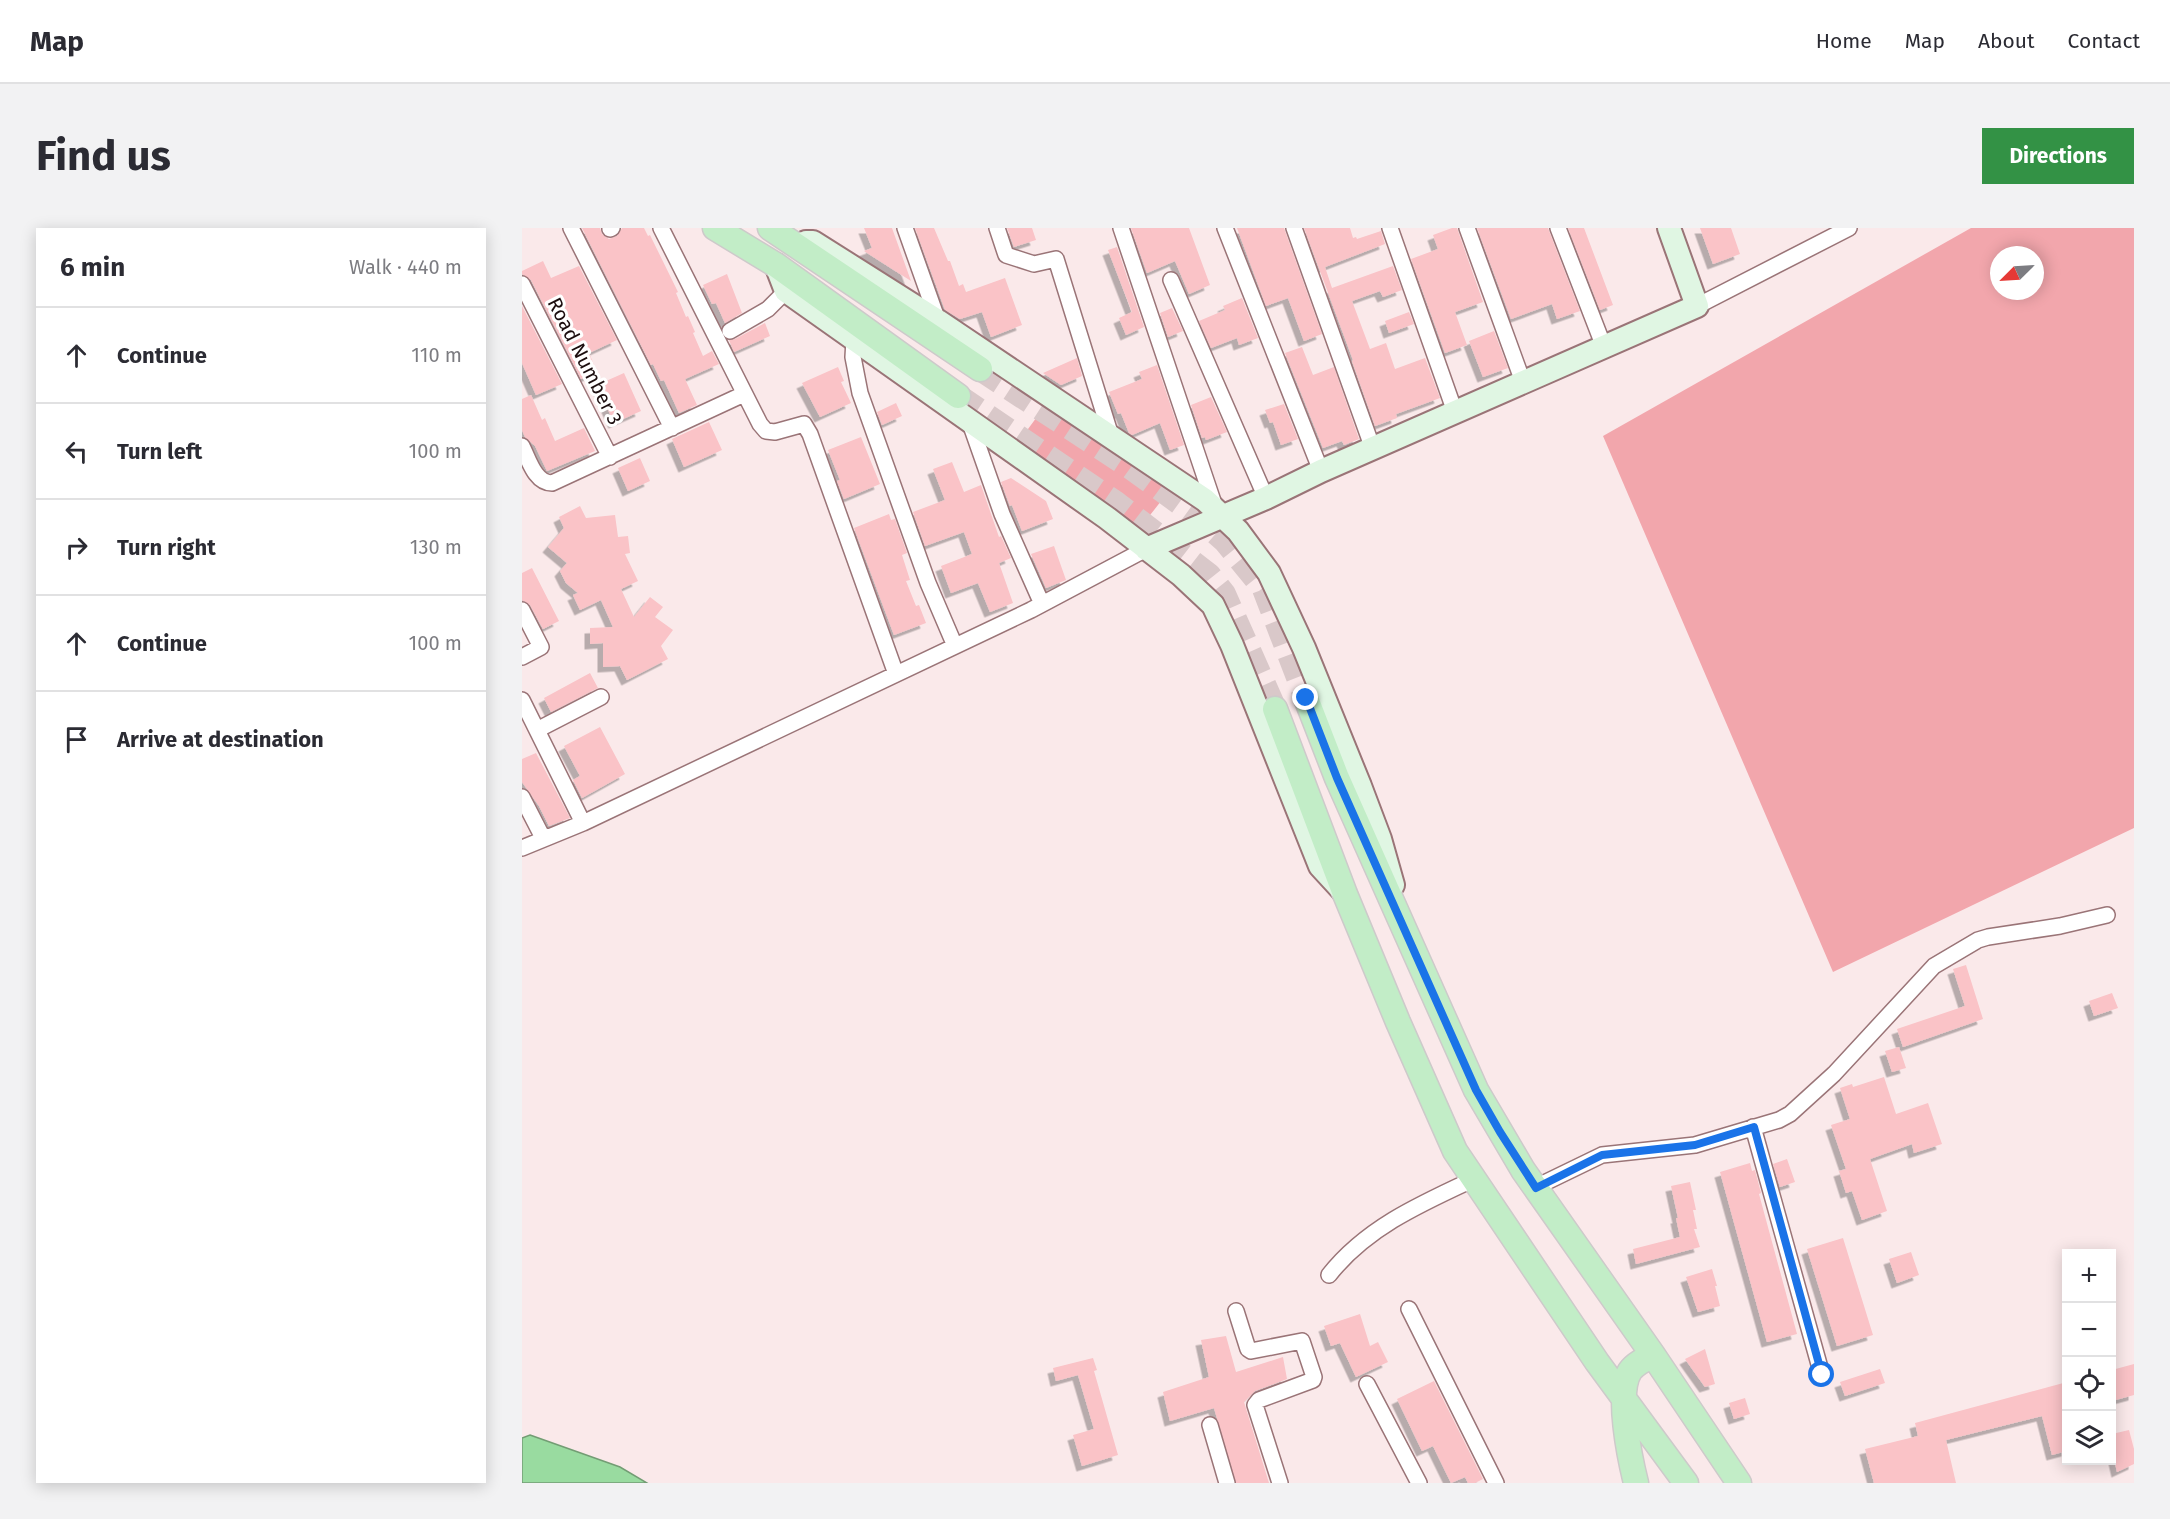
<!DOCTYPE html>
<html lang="en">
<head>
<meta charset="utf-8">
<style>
	:root { --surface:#fff; --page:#f2f2f3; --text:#2b2b33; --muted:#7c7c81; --line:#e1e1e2; --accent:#339245 }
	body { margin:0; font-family:"Fira Sans",sans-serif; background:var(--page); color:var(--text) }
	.controls { position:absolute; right:18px; bottom:18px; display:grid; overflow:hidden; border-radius:0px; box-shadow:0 3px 15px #0003 }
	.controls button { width:54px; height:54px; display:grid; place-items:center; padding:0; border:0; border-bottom:2px solid var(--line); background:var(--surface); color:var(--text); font:30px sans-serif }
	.compass { position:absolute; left:1468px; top:18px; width:54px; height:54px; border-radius:50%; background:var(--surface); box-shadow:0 3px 15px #0003; rotate:246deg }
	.stop { position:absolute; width:18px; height:18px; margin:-14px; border:4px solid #1a73e8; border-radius:50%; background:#fff }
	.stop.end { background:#1a73e8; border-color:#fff; box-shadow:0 2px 6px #0008 }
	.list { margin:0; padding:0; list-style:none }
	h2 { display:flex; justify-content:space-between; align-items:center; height:78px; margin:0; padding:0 24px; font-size:26px }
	h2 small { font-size:20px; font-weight:400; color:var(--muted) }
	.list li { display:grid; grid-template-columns:39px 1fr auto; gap:18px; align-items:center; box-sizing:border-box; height:96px; padding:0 24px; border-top:2px solid var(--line) }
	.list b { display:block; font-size:22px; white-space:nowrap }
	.list em { font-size:20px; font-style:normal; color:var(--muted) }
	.icon { flex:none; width:33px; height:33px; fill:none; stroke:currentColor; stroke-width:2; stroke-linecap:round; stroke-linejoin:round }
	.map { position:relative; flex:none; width:1612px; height:1255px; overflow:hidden; border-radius:0px }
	header { display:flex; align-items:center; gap:36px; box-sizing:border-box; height:84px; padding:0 30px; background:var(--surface); border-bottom:2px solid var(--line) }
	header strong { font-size:28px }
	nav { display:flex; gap:33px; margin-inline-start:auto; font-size:21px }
	.intro { display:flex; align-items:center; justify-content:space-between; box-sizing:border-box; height:144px; padding:0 36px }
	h1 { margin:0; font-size:42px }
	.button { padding:15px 27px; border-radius:0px; background:var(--accent); color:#fff; font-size:21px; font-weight:700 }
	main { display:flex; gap:36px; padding:0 36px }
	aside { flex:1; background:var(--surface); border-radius:0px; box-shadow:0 3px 15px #0003 }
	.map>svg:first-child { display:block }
</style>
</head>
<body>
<header>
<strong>Map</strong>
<nav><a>Home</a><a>Map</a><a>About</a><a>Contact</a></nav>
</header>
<div class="intro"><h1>Find us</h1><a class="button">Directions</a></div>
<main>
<aside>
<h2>6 min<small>Walk · 440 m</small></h2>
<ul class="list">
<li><svg class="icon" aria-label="ahead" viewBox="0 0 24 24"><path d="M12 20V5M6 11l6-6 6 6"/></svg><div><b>Continue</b></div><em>110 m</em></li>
<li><svg class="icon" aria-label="left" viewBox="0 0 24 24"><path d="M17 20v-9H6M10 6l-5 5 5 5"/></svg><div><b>Turn left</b></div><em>100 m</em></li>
<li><svg class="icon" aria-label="right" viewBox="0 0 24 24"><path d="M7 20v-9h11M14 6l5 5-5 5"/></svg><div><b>Turn right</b></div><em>130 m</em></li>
<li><svg class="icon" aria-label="ahead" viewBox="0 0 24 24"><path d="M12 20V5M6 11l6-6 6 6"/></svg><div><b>Continue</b></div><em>100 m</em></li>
<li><svg class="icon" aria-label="arrive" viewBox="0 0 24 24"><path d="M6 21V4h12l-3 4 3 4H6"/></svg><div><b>Arrive at destination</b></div></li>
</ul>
</aside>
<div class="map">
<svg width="1612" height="1255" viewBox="0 0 1612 1255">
	<defs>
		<filter id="shadow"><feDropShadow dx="-5.5" dy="5.5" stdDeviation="0" flood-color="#0004"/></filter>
	</defs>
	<rect width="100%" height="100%" fill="#fae9ea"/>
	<path fill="#f2a6ac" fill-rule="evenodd" d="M1449 0H1612V600L1311 744 1081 208ZM1477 27H1513V63H1477Z
		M523 178 647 263 610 310 492 220Z"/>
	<path fill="#99dba0" stroke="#739d74" stroke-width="1.5" d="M8 1207 98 1239 125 1255H0V1210Z"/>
	<path fill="#fac3c7" filter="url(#shadow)" d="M60 0H78L80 6 87 11 95 8 100 0H122L126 8 128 7 156 64 154 65 164 89 166 88 173 104 171 105 181 128 190 123 197 136 163 151 175 177 157 185 142 152 139 153 131 136 129 137Z
		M342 0H370L389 53 342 23 350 20Z
		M393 0H412L426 33H428L437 58 441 56 444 64 483 50 500 97 469 109 460 84 438 91 423 82Z
		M485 0H510L514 12 492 19Z
		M609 0H667L688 57 667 66 653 33 625 45Z
		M715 0H762L800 106 782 113 766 70 744 78Z
		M782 0H828L831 10 834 9 835 11 859 3 863 16 803 39 810 60 871 38 880 62 861 69 858 63 830 73 848 121 864 115 873 141 903 130 918 170 874 186 875 190 853 198 830 133 831 132Z
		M930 0H935L961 74 933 84 945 117 923 125 889 31 916 21 911 7Z
		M955 0H1026L1058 83 1035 91 1030 76 989 91Z
		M1046 0H1062L1091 77 1078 82Z
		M1178 0H1209L1218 26 1191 36Z
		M595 19 622 99 604 107 597 90 610 84 586 22Z
		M21 33 29 50 57 38 95 112 67 125 75 144 59 151 9 52 0 46V43Z
		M205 46 220 85 203 95 194 75 190 76 181 57Z
		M720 70 736 110 717 117 715 110 689 120 677 93 703 82 701 78Z
		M0 78 40 156 14 167 0 135Z
		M650 80 661 103 646 109 638 85Z
		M887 84 892 96 867 105 863 93Z
		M243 95 248 108 212 124 207 112 213 111Z
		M972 103 986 140 961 149 947 113Z
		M780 119 791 147 812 139 837 211 822 217 820 213 801 220 763 125Z
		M555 130 560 148 539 157 521 145Z
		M635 137 662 217 648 222 638 195 610 207 607 205 599 185 596 186 587 164 620 151 617 144Z
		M316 139 322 153 319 154 329 175 298 189 280 155Z
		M102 145 119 183 92 195 75 157Z
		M9 167 20 192 23 190 33 213 62 200 73 223 25 243 13 218 3 209 0 202V171Z
		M689 169 705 204 684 212 683 209 680 210 669 177Z
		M374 175 380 188 360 197 355 184Z
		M762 176 776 211 759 217 751 194 748 195 743 182Z
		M187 194 200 222 162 239 150 211Z
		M339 209 358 256 322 271 315 253 318 252 306 222Z
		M118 230 128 253 106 263 96 240Z
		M430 234 442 264 459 257 477 309 479 308 489 330 477 335 491 375 468 384 456 355 429 365 419 338 450 326 442 304 403 318 391 284 423 272 411 241Z
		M489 250 524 273 531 291 500 303 490 277 488 278 479 254Z
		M58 278 64 290 93 287 96 309 106 308 108 325 103 326 116 353 99 361 112 389 128 369 141 379 133 389 151 402 139 418 146 431 105 452 98 438 81 439V415L68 416V400L91 399 79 372 58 382 51 367 56 365 44 355 38 343 45 335 26 319 42 300 37 289Z
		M367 286 369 292 373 291 385 325 380 327 388 352 384 353 394 378 397 377 404 395 372 407 332 300Z
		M532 318 544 352 524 360 509 326Z
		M10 340 37 393 21 401 8 377 0 372V345Z
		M68 445 76 460 29 484 22 470Z
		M78 499 103 546 60 570 51 552 58 548 42 518Z
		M14 525 48 590 27 598 17 578 0 554V531Z
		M1444 737 1461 791 1381 819 1375 801 1443 778 1431 741Z
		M1590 765 1596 780 1572 788 1567 773Z
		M1377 819 1384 840 1370 844 1363 823Z
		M1362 849 1374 886 1406 875 1420 916 1392 925 1390 916 1348 931 1365 983 1340 992 1330 963 1324 965 1317 943 1324 941 1309 897 1328 891 1318 860 1330 856 1331 859Z
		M1265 931 1273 954 1258 959 1251 936Z
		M1228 935 1230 943 1233 942 1239 965 1237 966 1275 1106 1245 1114 1198 944Z
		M1168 954 1174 982H1171L1175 1001H1172L1178 1019 1114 1036 1111 1021 1158 1009 1154 990H1156L1149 958Z
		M1321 1010 1351 1107 1315 1118 1285 1021Z
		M1389 1024 1397 1047 1375 1055 1367 1031Z
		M1190 1041 1195 1058H1193L1198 1078 1176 1084 1164 1049Z
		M838 1086 848 1118 856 1114 866 1134 834 1149 818 1115 809 1118 802 1098Z
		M704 1108 714 1144 761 1129 765 1151 733 1163 722 1174 747 1255H714L692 1180 648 1193 641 1164 687 1149 679 1112Z
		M1183 1121 1193 1156 1183 1159 1163 1131Z
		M571 1130 575 1142 572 1143 596 1227 560 1238 551 1207 572 1201 556 1147 534 1153 531 1140Z
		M1612 1136V1167L1590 1173V1142Z
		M1358 1141 1363 1155 1323 1168 1318 1154Z
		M912 1153 961 1251 953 1255H946L943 1249 929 1255 911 1218 900 1223 875 1171Z
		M1545 1154V1223L1530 1227 1520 1188 1424 1212 1434 1255H1352L1343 1221 1396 1208 1393 1195Z
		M1223 1170 1228 1186 1212 1191 1207 1175Z
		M1607 1202 1612 1221V1236L1595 1244 1590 1222V1206Z"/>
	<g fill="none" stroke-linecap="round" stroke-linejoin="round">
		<path stroke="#d9c8c9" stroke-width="24" stroke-dasharray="24 12" stroke-linecap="butt" d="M458 141 608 239 670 284 703 313 742 361 784 470
			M436 168 594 275 687 347 702 366 753 481"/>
		<g stroke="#9a7477" stroke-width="18">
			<path id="street" d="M49 0 150 200
				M139 0 238 196 244 203 253 204 282 196 288 206 374 446
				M383 0 416 93
				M475 0 484 27 512 36 534 31 589 208
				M599 0 693 279
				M703 0 799 243
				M772 0 851 221
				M868 0 933 184
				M945 0 1001 154
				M1036 0 1082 119
				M88 1 90 0
				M649 52 744 270
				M0 56 88 229
				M1175 78 1327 0
				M208 103 246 81 264 63
				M332 112 331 129 338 165 406 355 433 418
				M448 195 480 286 520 376
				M0 218C7 232 13 255 30 255L222 166
				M0 382 19 419 0 429
				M0 472 61 595
				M15 502 79 469
				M0 569 19 606 24 609 29 608
				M0 620 61 595 509 382 624 321
				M1231 899 1300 1147
				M1014 959 1080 927 1173 917 1257 892 1268 886 1312 846 1412 738 1456 712 1466 709 1538 698 1585 687
				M807 1047C844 1000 898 976 952 951
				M887 1081 974 1255
				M714 1083 726 1121 729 1123 780 1113 792 1149 791 1152 737 1172 733 1177 758 1255
				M845 1156 897 1255
				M688 1197 705 1255"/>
		</g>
		<g stroke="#9a7477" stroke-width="26">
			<path id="secondary" d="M276 18 284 14H291L416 93 683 272 716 303 747 345 782 420 838 558 858 611 871 657
				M254 37 264 63 585 290 659 347 691 377 710 417 798 638 821 663
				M624 321 744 270 799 243 1175 78 1147 0"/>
		</g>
		<g stroke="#cdcaca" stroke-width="27">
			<path id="primary" d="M193 0 254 37 436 168
				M248 0 458 141
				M784 470 815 550 954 862 1001 942 1131 1127 1217 1255
				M753 481 823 666 876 794 933 923 1075 1134 1164 1255
				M1114 1255C1108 1231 1094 1164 1108 1143 1113 1136 1123 1131 1131 1127"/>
		</g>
		<use href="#street" stroke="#fff" stroke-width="15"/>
		<use href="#secondary" stroke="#e0f6e3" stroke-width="22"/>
		<use href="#primary" stroke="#c2edc7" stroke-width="24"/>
	</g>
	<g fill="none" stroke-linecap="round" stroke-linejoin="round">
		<path stroke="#1a73e8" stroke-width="8" d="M784 470 815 550 954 862 978 904 1014 960 1080 927 1173 917 1232 899 1300 1147"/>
	</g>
	<g text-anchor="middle" stroke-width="6" stroke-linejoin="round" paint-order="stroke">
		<g font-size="20" fill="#1b0d0e" stroke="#fff">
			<text transform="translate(63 133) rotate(63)" y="7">Road Number 3</text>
		</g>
	</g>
</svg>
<div class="controls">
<button>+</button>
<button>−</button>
<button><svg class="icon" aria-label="locate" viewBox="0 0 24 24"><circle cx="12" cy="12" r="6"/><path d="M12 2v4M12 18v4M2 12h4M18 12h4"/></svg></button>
<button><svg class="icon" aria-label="layers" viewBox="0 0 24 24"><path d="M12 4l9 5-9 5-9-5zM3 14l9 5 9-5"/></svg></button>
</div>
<svg class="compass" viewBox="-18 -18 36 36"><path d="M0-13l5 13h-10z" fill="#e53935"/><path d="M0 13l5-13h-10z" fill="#7c7c81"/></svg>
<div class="stop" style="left:1300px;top:1147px"></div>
<div class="stop end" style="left:784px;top:470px"></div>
</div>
</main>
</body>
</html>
